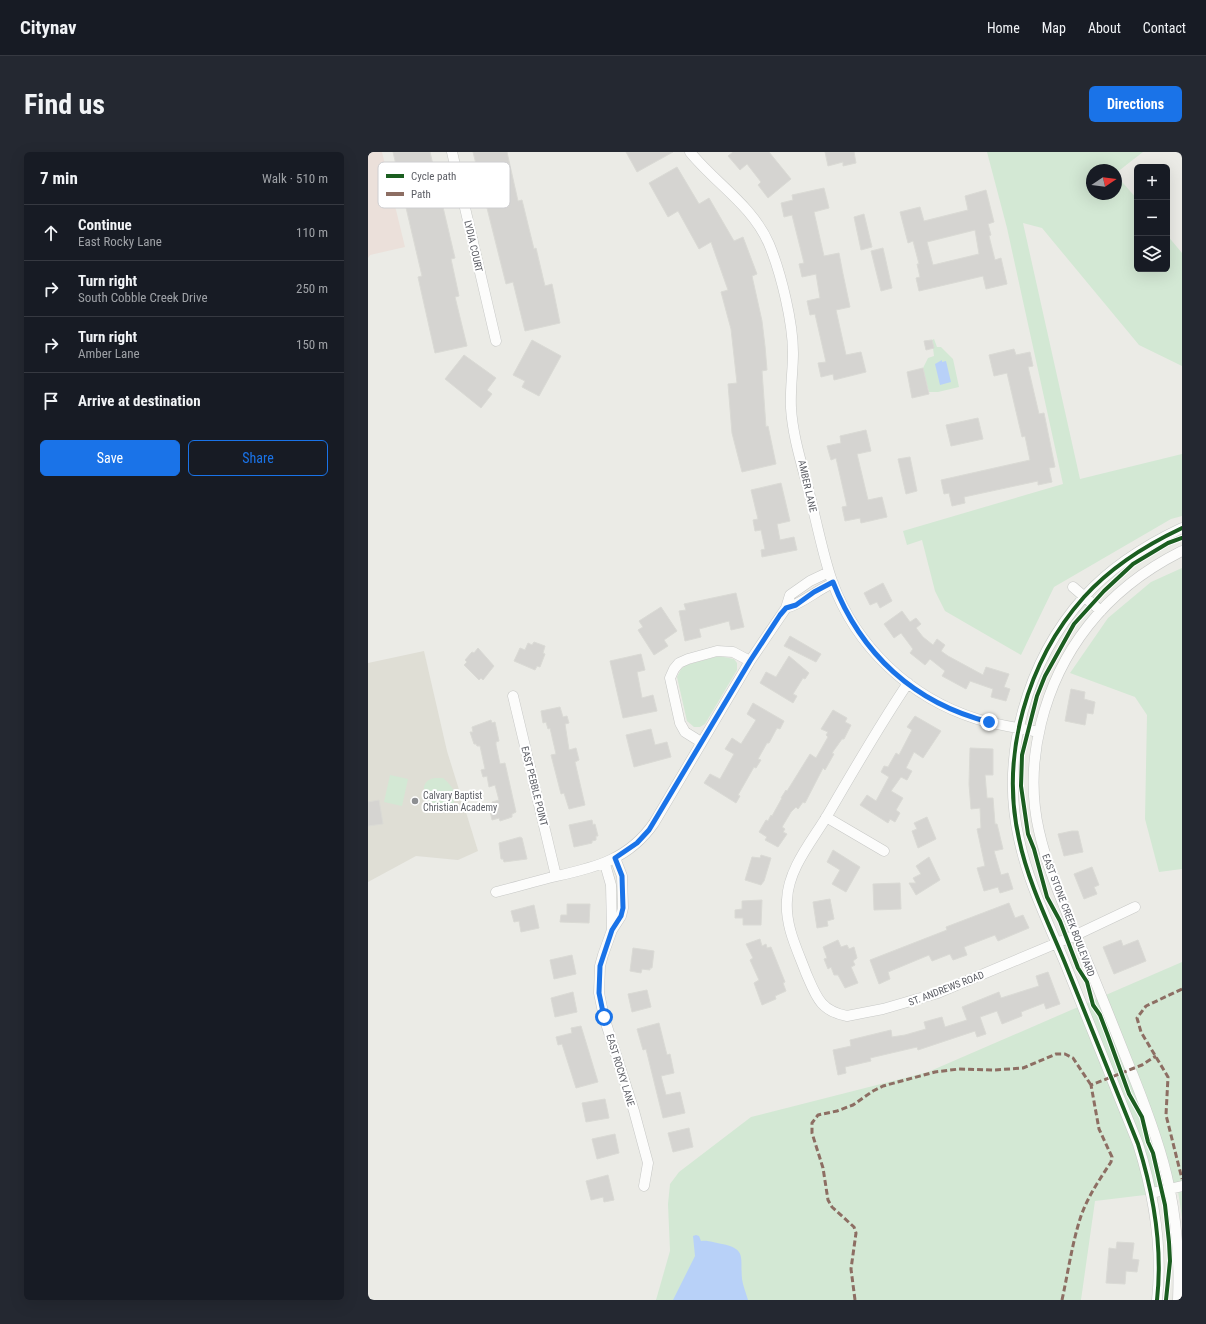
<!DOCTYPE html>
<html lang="en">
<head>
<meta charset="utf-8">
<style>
	:root { --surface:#171b24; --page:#242831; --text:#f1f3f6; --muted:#9ea1a6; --line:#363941; --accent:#1a73e8 }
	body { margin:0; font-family:"Roboto Condensed",sans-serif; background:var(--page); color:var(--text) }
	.controls { position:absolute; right:12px; top:12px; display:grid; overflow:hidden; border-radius:6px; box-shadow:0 4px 16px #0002 }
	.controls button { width:36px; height:36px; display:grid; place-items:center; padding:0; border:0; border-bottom:1px solid var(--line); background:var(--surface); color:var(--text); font:20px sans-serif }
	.compass { position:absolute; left:718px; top:12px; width:36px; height:36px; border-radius:50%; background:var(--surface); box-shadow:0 4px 16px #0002; rotate:77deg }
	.stop { position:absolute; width:12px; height:12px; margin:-9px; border:3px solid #1a73e8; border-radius:50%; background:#fff }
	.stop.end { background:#1a73e8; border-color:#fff; box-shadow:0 1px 4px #0008 }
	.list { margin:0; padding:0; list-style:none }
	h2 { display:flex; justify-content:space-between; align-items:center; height:52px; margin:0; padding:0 16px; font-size:17px }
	h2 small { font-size:13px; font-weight:400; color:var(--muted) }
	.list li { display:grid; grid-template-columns:26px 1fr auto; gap:12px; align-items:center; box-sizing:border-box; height:56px; padding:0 16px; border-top:1px solid var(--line) }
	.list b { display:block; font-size:15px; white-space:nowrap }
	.list p { margin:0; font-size:13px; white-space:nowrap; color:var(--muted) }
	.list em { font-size:13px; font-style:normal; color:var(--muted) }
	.actions { display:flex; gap:8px; padding:12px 16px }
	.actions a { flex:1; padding:9px 0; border:1px solid var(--accent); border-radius:6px; text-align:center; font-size:14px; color:var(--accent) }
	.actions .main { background:var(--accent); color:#fff }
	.icon { flex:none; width:22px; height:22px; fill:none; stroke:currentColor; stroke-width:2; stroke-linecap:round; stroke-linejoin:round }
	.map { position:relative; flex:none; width:814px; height:1148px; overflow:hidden; border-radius:6px }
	header { display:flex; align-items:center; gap:24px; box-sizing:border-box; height:56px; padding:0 20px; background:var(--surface); border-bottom:1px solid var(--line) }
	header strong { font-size:19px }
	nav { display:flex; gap:22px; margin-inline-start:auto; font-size:14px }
	.intro { display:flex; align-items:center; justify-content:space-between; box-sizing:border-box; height:96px; padding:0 24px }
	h1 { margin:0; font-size:28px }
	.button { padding:10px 18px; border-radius:6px; background:var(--accent); color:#fff; font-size:14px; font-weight:700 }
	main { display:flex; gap:24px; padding:0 24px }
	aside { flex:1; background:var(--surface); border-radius:6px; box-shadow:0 4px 16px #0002 }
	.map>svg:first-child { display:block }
</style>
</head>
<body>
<header>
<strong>Citynav</strong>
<nav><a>Home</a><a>Map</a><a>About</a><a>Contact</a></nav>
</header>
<div class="intro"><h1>Find us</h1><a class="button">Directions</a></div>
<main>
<aside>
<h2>7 min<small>Walk · 510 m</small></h2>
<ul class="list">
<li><svg class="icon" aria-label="ahead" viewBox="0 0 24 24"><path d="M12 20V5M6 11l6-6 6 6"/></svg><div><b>Continue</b><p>East Rocky Lane</p></div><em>110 m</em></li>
<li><svg class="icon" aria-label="right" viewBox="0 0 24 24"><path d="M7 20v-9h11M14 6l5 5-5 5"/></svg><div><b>Turn right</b><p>South Cobble Creek Drive</p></div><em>250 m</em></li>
<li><svg class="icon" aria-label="right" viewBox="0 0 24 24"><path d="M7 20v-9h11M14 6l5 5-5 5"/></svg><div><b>Turn right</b><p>Amber Lane</p></div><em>150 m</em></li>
<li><svg class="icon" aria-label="arrive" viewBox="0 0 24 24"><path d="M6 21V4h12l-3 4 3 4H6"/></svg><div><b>Arrive at destination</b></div></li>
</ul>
<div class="actions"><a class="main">Save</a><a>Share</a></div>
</aside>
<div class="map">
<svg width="814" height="1148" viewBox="0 0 814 1148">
	<rect width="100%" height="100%" fill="#ebebe6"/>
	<path fill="#dfded5" d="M56 499 79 599 110 699 90 708 48 704 0 730V511Z"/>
	<path fill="#ebe0da" d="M0 0H14L37 95 2 103 0 106Z"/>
	<path fill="#d3e8d4" d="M619 0H775L748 21V18H724V42H748V23L769 47V117H799V83L814 101V214L771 193 674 76 655 71 712 327 814 302V364L803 367 686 435 653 503 577 459 567 439 554 388 539 393 535 379 695 332 639 76Z
		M566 187 569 195H573L585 207 591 235 570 240H561L555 216 560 206 566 204 564 188Z
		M814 416V717L791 720 777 667 779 563 767 545 702 521 740 466 783 430Z
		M351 504 366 507 369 511V518L337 572 332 575H326L319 569 309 525 313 517 318 513Z
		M22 623 40 627 34 654 16 650Z
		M67 626H75C82 632 91 641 85 652 78 655 66 652 59 648 54 638 54 628 67 626Z
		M814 810V1065L810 1039 727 1049 713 1148H288L302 1099 300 1052 302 1032 311 1020 383 965 560 920Z"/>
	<path fill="#b8d1f8" d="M574 208V210L578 209 583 230 572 233 567 212Z
		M328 1083 331 1084 333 1089C341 1088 346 1091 354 1092 379 1097 372 1106 374 1127 375 1134 378 1141 380 1148H305L327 1104 325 1084Z"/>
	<path fill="#d5d4d1" stroke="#dadad5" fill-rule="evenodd" d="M25 0H62L87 106 83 107 91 144 87 145 99 194 67 201 50 125 54 124Z
		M105 0H139L150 49 154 48 166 97 168 96 177 134 184 132 192 171 157 179 145 130 138 132Z
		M258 0H305L269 20Z
		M365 0H401L423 27 400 46 390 33 393 30 379 12 372 18 360 4Z
		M457 0H486L488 11 475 14V10L460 14Z
		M309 15 331 52 341 46 366 89 375 85 389 122 384 124 394 169 397 194 399 218 394 219 398 275 400 274 408 312 374 320 364 281 360 232 369 231 363 177 353 140 360 138 343 90 331 97 310 59 300 65 281 31Z
		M456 36 461 56 446 60 456 104 471 101 475 122 482 155 468 158 478 203 493 200 498 220 466 228 465 222 453 225 450 211 458 210 447 162 442 163 439 149 452 146 448 122 434 125 431 112 436 111 424 63 416 65 413 51 425 48 424 43Z
		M618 38 626 70 620 72 623 83 621 84 627 108 633 106 639 132 618 137 615 124 551 139 548 126 552 125 549 112H551L545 89 540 91 532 60 552 55 556 69 600 58 597 44ZM607 78 611 102 565 113 559 90Z
		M496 62 504 95 493 98 486 65Z
		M515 96 524 136 513 139 503 99Z
		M164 188 193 204 171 244 154 235 157 229 145 223Z
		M564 188 566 196 558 198 556 189Z
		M646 197 648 203 662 200 665 214 660 215 671 262 676 261 687 315 681 316 684 330 670 333V329L596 345 597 351 584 354 581 341 576 342 573 328 662 308 657 284 654 285 639 221 626 224 621 203Z
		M96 203 128 226 119 238 124 242 113 256 77 227Z
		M555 216 561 242 544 246 539 220Z
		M610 266 615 287 583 294 578 273Z
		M498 278 503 299 489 302 500 348 514 345 519 365 493 371 492 366 477 369 474 355 479 354 468 306 463 308 459 294 473 291 472 284Z
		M542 305 549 339 538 342 530 307Z
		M413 331 422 369 409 372 412 388 426 385 429 398 394 405 393 398 397 397 393 378 387 379 385 368 390 367 383 338Z
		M515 431 524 449 512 456 509 450 502 453 496 441Z
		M368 441 376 475 363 478 361 469 331 477 333 485 317 489 311 459 318 458 316 452Z
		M293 455 309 479 296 488 300 494 286 503 270 478 275 475 271 469Z
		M534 459 542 470 548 466 553 472 548 476 555 485 565 493 569 487 577 493 573 499 580 504 615 523 618 515 641 522 636 535 642 537 638 549 623 545 625 537 602 529 598 537 574 524 577 519 562 507 557 513 542 501 545 497 533 481 526 486 516 472Z
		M422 484 453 502 448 510 416 494Z
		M166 490 177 494 175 501 177 502 172 515 169 514 167 518 146 509 152 496 157 498 160 491 164 493Z
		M110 496 126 514 115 528 113 526 111 528 96 513 99 510 97 508 104 500 106 501Z
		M273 502 277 518 269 520 274 546 285 543 289 559 255 566 242 509Z
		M421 504 441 521 437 527 435 526 425 542 429 544 425 551 392 531 398 520 408 525Z
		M703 537 717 540 716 547 727 550 725 562 719 561 717 573 697 569Z
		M385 551 416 569 412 577 409 576 401 591H399L390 607 393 608 388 616 386 615 370 643 372 644 368 651 336 631 342 622 352 627 366 602 357 597 364 586 373 592 388 568 379 562Z
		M192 555 195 565 199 564 201 571 197 572 201 598 208 596 211 608 207 610 217 653 201 657 196 641 193 642 183 603 188 602 182 576 180 577 178 570 175 571 173 559Z
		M465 558 479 566 477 570 483 573 476 587H474L464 601 466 602 457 618 455 616 437 651 435 650 430 657 428 655 423 660 414 675 417 677 415 680 419 682 410 695 397 688 399 685 391 680 398 668 400 669 403 663 404 664 414 646H413L418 638 419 639 442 602 448 606 460 585 458 583 460 580 453 577Z
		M547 564 573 579 555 606 546 600 538 616 544 619 539 628 533 625 523 639 535 646 528 658 532 661 527 670 522 667 520 671 492 653 499 643 508 649 521 625 513 620 516 614 520 615 528 601 531 603 544 578 539 575Z
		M123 568 124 571 127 570 131 589 128 590V593L132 612 137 611 148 660 144 662V665L132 669 131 666 124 668 121 655 125 654 124 650 131 648 127 633 121 635 119 624 115 625 113 618 117 617 112 594H109L108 592H106L102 580H105L104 575Z
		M283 577 287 593 299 590 303 605 266 615 258 583Z
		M602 596 625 597V623H617L619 646H625L627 672H629L635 697 626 699 633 723 640 721 645 737 632 741 630 735 616 739 609 716 617 714 609 677 613 676 612 656 603 657 601 632Z
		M11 648 15 672 0 674V650Z
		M559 665 568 687 550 696 544 679 549 677 546 671Z
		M224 668 225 673 227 672 230 684H228V688L224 689V691L206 695 201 673Z
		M704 679H710L715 700 696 704 690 682Z
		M152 685 154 686 159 707 136 710 135 707H133L131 691Z
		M465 698 492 715 478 740 464 732 472 718 459 710Z
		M393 703 403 706 396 729 393 733 377 728 384 705 392 706Z
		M561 705 572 728 548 743 541 731H548L545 726 553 722 548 714Z
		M724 715 731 733 726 735 729 742 716 747 706 722Z
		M532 731 533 757 506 758 505 732Z
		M462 747 466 767 459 769 460 774 449 776 445 750Z
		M394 748 393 773H375V766H367V758L374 757V749Z
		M641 751 647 766 655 763 661 776 630 789 627 783 596 795 599 803 585 808 582 802 564 809 561 803 520 820 522 827 511 832 502 808 579 778 578 775Z
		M199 752H222L221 771 192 770 193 763H199Z
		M166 753 171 776 153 780 151 769 146 770 143 759Z
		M392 787 394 794 398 792 399 796 403 795 417 830 415 831 418 839 407 844 408 847 394 853 386 831 391 828 382 808 385 806 378 792Z
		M470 788 473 795 479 793 481 797 486 795 489 806 485 809 487 813 483 815 490 831 477 836 470 823H466L463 815 460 817 456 807 459 806 455 795Z
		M753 788 755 794 770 788 778 809 746 822 735 795Z
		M265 796 286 799 284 816H282V818L274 817 273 821 262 819Z
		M204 803 208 822 186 827 182 808Z
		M680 820 692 852 678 857 676 851 653 860 654 864 634 872 629 859 612 865 618 882 609 885 607 879 550 898 549 895 502 906 503 909 477 915 478 921 470 923 465 898 483 894 482 888 523 878 524 885 537 883 558 877 556 870 574 865 577 875 599 868 594 855 631 840 633 846 671 834 668 824Z
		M279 838 283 855 264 860 260 842Z
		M205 840 209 860 187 865 183 846Z
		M291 871 299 903 302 902 306 921 293 924 298 943 312 940 317 961 295 966 278 897 275 898 269 877Z
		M213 874 230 930 208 936 194 892 190 893 188 885 204 881 203 876Z
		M237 947 241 966 218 970 214 951Z
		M321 976 325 995 305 1000 300 981Z
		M247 982 251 1001 229 1007 224 987Z
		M240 1023 246 1048 236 1050 235 1045 223 1048 218 1029Z
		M749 1090 766 1091 764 1107 771 1108 769 1120 758 1119 757 1132 738 1131 741 1096 748 1097Z"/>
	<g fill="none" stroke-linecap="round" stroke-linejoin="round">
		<g stroke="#c7c8c6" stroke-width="11">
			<path id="minor" d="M84 0 128 189
				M322 0C348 32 384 53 401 92 413 121 425 170 425 201 425 219 422 237 423 256 425 290 438 324 445 357 451 381 456 406 464 429 488 495 542 546 609 567 629 573 650 576 671 580
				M705 435 733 459
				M418 456C434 452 449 438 465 431
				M540 531C511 574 485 619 459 664 444 689 420 717 419 748 417 774 429 797 438 821 448 844 452 859 479 864L515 857 570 841 708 783 767 755
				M145 544 188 724
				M333 590 317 580 312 571 302 526 306 517 311 511 320 507 349 499 365 500 382 509
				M458 665 516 699
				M247 706 254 724 255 756 253 764 244 778 235 803 232 814 231 841 236 865 266 959 280 1011 276 1034
				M237 712 243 733 244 778
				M128 740C148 735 168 729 189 724 229 715 261 707 286 671L382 509 418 456 422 443 442 429 461 420
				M784 1041 814 1034
				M789 1148C795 1094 786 1043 770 992 746 932 721 871 697 811 680 770 660 730 651 687 632 603 659 509 716 445 743 415 778 393 814 376
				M810 1148C814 1053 793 991 758 906 743 868 728 830 712 793 697 756 680 719 671 679 655 609 676 530 720 474 745 442 778 417 814 399"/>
		</g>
		<use href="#minor" stroke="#fcfcfb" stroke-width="10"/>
		<path stroke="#8d6e63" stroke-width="3" stroke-dasharray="6 3" stroke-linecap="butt" d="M814 837 778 854 769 866 773 880 800 925 798 963 814 1027
			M487 1148 483 1117 488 1081 486 1075 464 1055 460 1048 455 1016 444 981V971L450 963 469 959 485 953 505 939 515 934 567 920 591 917 626 918 655 916 688 902H697L705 906 723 933
			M694 1148C700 1121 704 1091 713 1064 720 1044 732 1027 743 1010L744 1005 731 977 723 933 774 913 788 904"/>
		<g stroke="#fff" stroke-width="6">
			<path id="cycleway" d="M789 1148C795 1094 786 1043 770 992 746 932 721 871 697 811 680 770 660 730 651 687 632 603 659 509 716 445 743 415 778 393 814 376
				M798 1148 802 1109 801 1090 797 1053 785 1001 780 990 774 965 761 942 740 884 732 863 725 853 719 830 710 816 692 769 679 745 666 697 660 682 653 634 654 603 669 544 677 524 706 472 736 439 765 412 800 391 814 386"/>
		</g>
		<use href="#cycleway" stroke="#1b5e20" stroke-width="4"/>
	</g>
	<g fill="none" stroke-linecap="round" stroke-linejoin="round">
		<path stroke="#1a73e8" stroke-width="5" d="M236 865 231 841 232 814 244 778 253 764 255 756 254 724 247 706 269 691 281 678 382 509 412 463 418 456 428 453 446 440 465 430C493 502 546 551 621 570"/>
	</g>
	<circle fill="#8d8f92" stroke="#fff" stroke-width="1.5" cx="47" cy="649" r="4"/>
	<g text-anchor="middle" stroke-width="4" stroke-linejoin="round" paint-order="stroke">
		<g font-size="10" fill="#5b5d64" stroke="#fff">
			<text transform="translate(106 94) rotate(77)" y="4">LYDIA COURT</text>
			<text transform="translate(440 334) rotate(77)" y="4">AMBER LANE</text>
			<text transform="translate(167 634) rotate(76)" y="4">EAST PEBBLE POINT</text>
			<text transform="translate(701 763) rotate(69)" y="4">EAST STONE CREEK BOULEVARD</text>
			<text transform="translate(578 836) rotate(-21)" y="4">ST. ANDREWS ROAD</text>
			<text transform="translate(253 918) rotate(73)" y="4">EAST ROCKY LANE</text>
		</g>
		<g font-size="10" fill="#5b5d64" stroke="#fff" text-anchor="start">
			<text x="55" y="647">Calvary Baptist<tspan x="55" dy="12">Christian Academy</tspan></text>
		</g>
	</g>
	<rect x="10" y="10" width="132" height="46" rx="6" fill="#fff" stroke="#ceced0" stroke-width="1"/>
	<rect x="18" y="22" width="18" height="4" fill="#1b5e20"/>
	<rect x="18" y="40" width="18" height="4" fill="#8d6e63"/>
	<g font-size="11" fill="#5b5d64">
		<text x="43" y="28">Cycle path</text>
		<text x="43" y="46">Path</text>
	</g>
</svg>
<div class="controls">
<button>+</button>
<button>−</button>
<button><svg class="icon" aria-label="layers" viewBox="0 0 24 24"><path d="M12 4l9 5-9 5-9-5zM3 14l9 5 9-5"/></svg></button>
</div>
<svg class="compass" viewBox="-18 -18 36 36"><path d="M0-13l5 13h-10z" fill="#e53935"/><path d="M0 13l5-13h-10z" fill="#9ea1a6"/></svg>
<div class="stop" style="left:236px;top:865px"></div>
<div class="stop end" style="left:621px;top:570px"></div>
</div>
</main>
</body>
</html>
